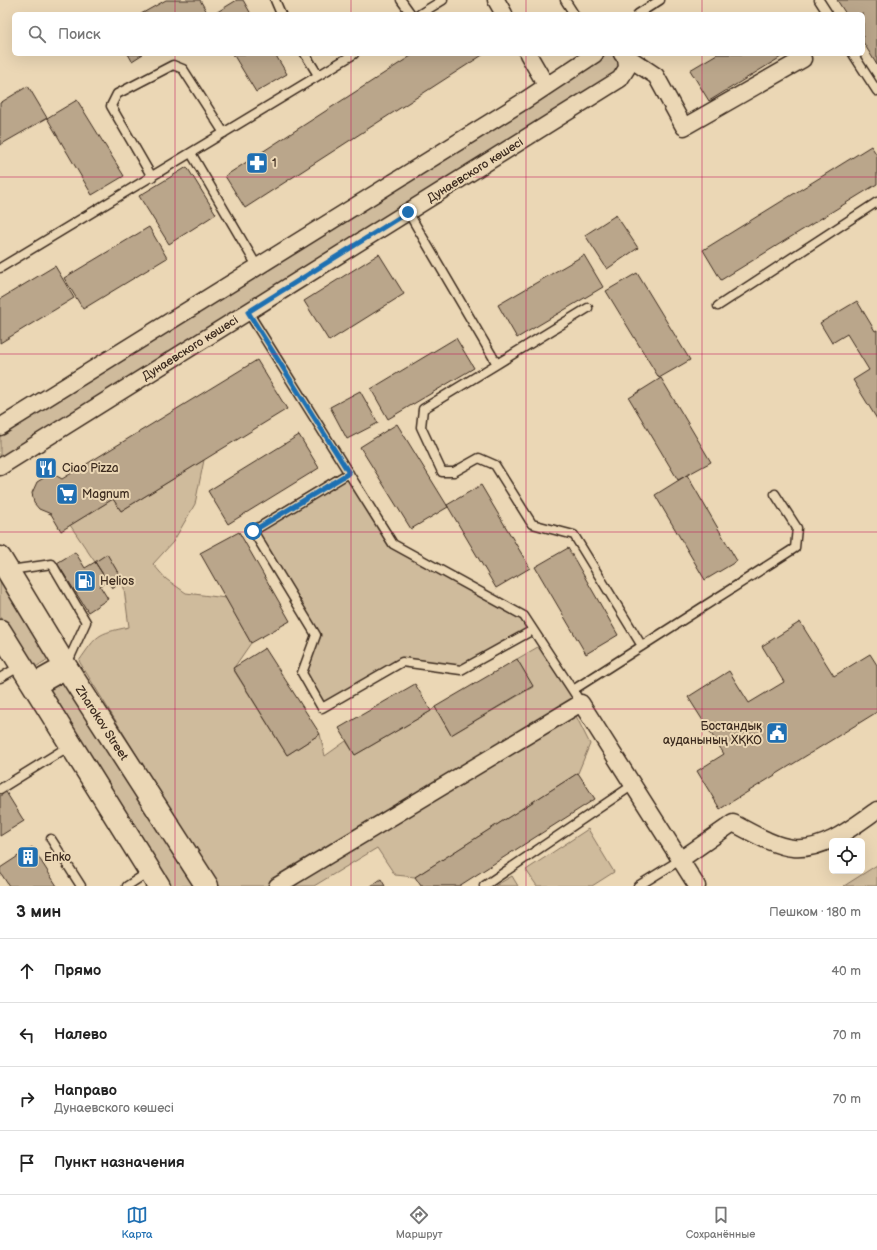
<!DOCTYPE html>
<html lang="ru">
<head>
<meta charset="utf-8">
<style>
	:root { --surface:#fff; --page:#f2f2f2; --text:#222; --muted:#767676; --line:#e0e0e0; --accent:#1f6fb2 }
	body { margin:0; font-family:"Balsamiq Sans",sans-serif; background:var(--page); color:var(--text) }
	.controls { position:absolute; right:12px; bottom:12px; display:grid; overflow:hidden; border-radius:6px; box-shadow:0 4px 16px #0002 }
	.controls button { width:36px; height:36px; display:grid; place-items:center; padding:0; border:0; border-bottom:1px solid var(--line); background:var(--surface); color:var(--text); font:20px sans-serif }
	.stop { position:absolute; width:12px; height:12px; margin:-9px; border:3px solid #1f6fb2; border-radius:50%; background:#fff }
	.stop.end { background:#1f6fb2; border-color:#fff; box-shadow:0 1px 4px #0008 }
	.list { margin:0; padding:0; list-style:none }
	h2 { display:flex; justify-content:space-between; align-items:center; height:52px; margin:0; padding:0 16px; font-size:17px }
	h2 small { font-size:13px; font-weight:400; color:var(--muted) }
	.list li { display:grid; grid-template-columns:26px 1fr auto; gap:12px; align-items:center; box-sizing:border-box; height:64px; padding:0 16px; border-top:1px solid var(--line) }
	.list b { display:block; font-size:15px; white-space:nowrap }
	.list p { margin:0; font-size:13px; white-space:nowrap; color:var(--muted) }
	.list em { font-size:13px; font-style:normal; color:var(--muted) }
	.icon { flex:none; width:22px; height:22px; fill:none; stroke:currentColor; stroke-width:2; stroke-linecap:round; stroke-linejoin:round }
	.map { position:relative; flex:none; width:877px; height:886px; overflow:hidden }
	.search { position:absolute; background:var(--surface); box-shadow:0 4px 16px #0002; left:12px; right:12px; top:12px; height:44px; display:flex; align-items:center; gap:10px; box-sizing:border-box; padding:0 14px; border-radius:6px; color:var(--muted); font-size:15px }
	.sheet { height:308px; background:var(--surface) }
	nav { display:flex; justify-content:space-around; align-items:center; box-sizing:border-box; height:56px; border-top:1px solid var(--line); background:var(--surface); font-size:11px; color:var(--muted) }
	nav a { display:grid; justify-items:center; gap:2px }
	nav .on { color:var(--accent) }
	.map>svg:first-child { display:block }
</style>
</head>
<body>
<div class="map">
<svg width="877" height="886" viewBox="0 0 877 886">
	<rect width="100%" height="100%" fill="#ebd7b5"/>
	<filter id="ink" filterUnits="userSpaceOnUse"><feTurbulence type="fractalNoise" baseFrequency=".025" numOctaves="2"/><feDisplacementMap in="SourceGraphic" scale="8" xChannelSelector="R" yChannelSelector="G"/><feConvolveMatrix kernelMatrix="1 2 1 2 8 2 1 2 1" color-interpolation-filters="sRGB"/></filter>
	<g filter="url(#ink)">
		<path fill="#cfbb9c" stroke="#85725d" d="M595 54H622L627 68 0 460V435Z
			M204 460 195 504 173 542 153 564 166 579 186 593 226 598 251 643 233 669 287 755 320 734 325 756 346 741 355 755 431 711 435 707 451 735 533 687 517 659 543 644 581 703 572 708 590 744 578 773 415 877 395 875 377 848 314 886H217L79 661C98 634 96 634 129 627L123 581 107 555 95 562 70 525 113 499 121 511Z
			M346 469 393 544 524 616 533 630 461 670 402 662 322 708 302 673 316 635 248 528Z
			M0 558 58 653 26 673 0 631Z
			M70 673 207 886H160L40 694Z
			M588 829 614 872 592 886H537L526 870Z
			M877 865V886H844Z
			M512 876 518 886H495Z"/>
		<path fill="#baa68b" stroke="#3b2a1e" d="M166 0H200L208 14H141Z
			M237 0H243L251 14H214Z
			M837 0H877V65L863 42V14H846Z
			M128 54H143L132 61Z
			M233 54H275L287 74 256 92Z
			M414 54H484L245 208 225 176Z
			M717 54H786L709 101 690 70Z
			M28 86 47 118 0 145V103Z
			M77 100 124 176 92 195 47 118Z
			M871 146 877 155V184L721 280 703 250Z
			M187 167 216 214 169 244 139 196Z
			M616 215 638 248 607 269 585 235Z
			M149 227 167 258 83 309 64 278Z
			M379 254 404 294 329 341 304 301Z
			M584 255 603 287 517 338 498 305Z
			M55 266 74 298 0 343V299Z
			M637 273 690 360 659 378 606 291Z
			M857 301 875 331 877 330V419L853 380 869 370 847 334 832 343 820 323Z
			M456 338 474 368 388 419 371 389Z
			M257 360 287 409 121 511 113 499 61 531 51 514 39 509 34 503 32 493 37 482 47 476 55 475 62 479Z
			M661 378 711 462 678 480 629 398Z
			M360 391 378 423 347 439 330 407Z
			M397 424 448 507 411 529 360 447Z
			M299 435 319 468 228 524 208 491Z
			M687 475 737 561 705 580 655 495Z
			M481 485 530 568 496 588 447 505Z
			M239 532 290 621 251 643 200 553Z
			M568 548 618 635 586 654 535 567Z
			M75 552 85 568 95 562 107 581 100 586 108 599 88 612 57 563Z
			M107 554 123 581 112 588 95 562Z
			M800 622 834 676 870 654 877 665V712L720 809 697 771 724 754 688 697 729 671 749 703 784 682 762 646Z
			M265 648 320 734 287 755 233 668Z
			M517 659 533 686 451 735 435 707Z
			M415 684 431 711 355 755 339 728Z
			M578 773 595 799 459 886H421L415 877Z
			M6 792 24 821 0 836V796Z
			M32 847 57 886H9L0 872V868Z
			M381 879 385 886H371Z"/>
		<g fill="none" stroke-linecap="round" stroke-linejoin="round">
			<g stroke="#3b2a1e" stroke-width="11">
				<path id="service" d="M275 0 281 14
					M401 0 411 14
					M565 0 574 14
					M819 0 828 14
					M420 14 443 0
					M638 14 660 0
					M305 54 318 75
					M853 54 877 91
					M191 153 257 266
					M152 177 111 106 117 94 173 65 183 69 224 133
					M408 212 497 364 423 409 421 427 442 472H454L479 458 495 465 532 524 574 535 642 646 795 548 797 528 775 494
					M0 268 354 54
					M718 306 877 202
					M248 312 393 544 524 616 581 703
					M497 364 588 308
					M349 473 253 531 316 635 302 673 322 708 402 662 461 670 533 630
					M10 570 52 564 86 622 67 664
					M0 678 22 665
					M573 690 642 646
					M0 789 71 745
					M51 839 81 886
					M127 886 150 871
					M484 886 633 785
					M638 886 680 860"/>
			</g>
			<g stroke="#3b2a1e" stroke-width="19">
				<path id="minor" d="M496 0 504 14
					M528 54 546 85
					M626 56 656 76 684 127 803 59
					M0 427 524 101 595 54
					M0 467 620 79 627 68 626 56 622 54
					M680 860 733 823C751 832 773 846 793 848 824 851 854 826 877 810
					M277 886 581 703 697 886"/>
			</g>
			<g stroke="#3b2a1e" stroke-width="25">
				<path id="secondary" d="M0 558 66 667 207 886
					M0 631 159 886
					M34 685 66 667"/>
			</g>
			<use href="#service" stroke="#ebd7b5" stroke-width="8"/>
			<use href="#minor" stroke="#ebd7b5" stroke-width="16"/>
			<use href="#secondary" stroke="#ebd7b5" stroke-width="22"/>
		</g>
	</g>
	<g fill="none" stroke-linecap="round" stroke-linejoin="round" filter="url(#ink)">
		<path stroke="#1f6fb2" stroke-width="5" d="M253 531 349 473 248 312 408 212"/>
	</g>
	<path fill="none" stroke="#c2185b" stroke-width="1" stroke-opacity="0.55" d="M175 0V14M351 0V14M526 0V14M702 0V14M175 54V886M351 54V886M526 54V886M702 54V886M0 177H877M0 354H877M0 532H877M0 709H877"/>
	<defs>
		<g id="pharmacy-square" transform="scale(1.15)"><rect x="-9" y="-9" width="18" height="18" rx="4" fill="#1f6fb2" stroke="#ebd7b5"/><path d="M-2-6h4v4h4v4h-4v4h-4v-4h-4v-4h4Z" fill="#fff"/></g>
		<g id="restaurant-square" transform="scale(1.15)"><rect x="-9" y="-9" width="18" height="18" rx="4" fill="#1f6fb2" stroke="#ebd7b5"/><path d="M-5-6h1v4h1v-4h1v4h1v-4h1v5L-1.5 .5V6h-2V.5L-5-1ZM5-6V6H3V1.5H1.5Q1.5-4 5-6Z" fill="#fff"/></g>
		<g id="supermarket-square" transform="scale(1.15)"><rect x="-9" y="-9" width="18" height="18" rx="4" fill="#1f6fb2" stroke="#ebd7b5"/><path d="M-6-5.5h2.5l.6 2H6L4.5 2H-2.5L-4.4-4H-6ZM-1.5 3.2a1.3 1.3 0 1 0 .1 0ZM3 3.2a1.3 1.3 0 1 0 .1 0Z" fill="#fff"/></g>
		<g id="fuel-square" transform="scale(1.15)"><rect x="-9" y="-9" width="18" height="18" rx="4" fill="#1f6fb2" stroke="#ebd7b5"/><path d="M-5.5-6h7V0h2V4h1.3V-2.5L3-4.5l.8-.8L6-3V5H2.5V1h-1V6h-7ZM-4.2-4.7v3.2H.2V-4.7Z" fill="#fff"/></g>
		<g id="civic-square" transform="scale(1.15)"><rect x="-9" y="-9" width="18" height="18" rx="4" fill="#1f6fb2" stroke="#ebd7b5"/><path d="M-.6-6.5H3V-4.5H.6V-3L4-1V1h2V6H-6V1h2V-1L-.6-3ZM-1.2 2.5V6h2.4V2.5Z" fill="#fff"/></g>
		<g id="building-square" transform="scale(1.15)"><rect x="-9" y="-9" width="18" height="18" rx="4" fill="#1f6fb2" stroke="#ebd7b5"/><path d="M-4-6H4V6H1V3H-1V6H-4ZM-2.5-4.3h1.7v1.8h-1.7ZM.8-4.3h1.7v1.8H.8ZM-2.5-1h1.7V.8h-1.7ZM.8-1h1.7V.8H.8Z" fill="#fff"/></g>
	</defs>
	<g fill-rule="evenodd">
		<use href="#pharmacy-square" x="257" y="163"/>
		<use href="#restaurant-square" x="46" y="468"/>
		<use href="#supermarket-square" x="67" y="494"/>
		<use href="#fuel-square" x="85" y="581"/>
		<use href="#civic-square" x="777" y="733"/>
		<use href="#building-square" x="28" y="857"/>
	</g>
	<g text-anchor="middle" stroke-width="4" stroke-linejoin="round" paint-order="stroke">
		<g font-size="12" fill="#3b2a1e" stroke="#ebd7b5" text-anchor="start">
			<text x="272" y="167">1</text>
			<text x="62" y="472">Ciao Pizza</text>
			<text x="82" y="498">Magnum</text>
			<text x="100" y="585">Helios</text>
			<text x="762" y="730" text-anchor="end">Бостандық<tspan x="762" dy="14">ауданының ХҚКО</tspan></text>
			<text x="44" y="861">Enko</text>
		</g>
		<g font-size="12" fill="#3b2a1e" stroke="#ebd7b5">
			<text transform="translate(475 170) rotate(-32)" y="4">Дунаевского көшесі</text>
			<text transform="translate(190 348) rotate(-32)" y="4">Дунаевского көшесі</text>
			<text transform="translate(102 723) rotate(57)" y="4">Zharokov Street</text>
		</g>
	</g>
</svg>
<div class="controls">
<button><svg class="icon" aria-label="locate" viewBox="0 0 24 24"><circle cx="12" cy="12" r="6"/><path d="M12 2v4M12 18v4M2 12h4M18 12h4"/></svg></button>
</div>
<div class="stop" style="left:253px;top:531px"></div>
<div class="stop end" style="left:408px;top:212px"></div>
<div class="search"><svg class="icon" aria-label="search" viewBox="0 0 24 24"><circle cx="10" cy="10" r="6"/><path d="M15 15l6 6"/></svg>Поиск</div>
</div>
<section class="sheet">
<h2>3 мин<small>Пешком · 180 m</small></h2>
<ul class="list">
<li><svg class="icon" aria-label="ahead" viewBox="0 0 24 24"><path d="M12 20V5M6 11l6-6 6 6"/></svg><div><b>Прямо</b></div><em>40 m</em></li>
<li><svg class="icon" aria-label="left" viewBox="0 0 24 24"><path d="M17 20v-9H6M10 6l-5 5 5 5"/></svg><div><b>Налево</b></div><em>70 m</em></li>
<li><svg class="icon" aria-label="right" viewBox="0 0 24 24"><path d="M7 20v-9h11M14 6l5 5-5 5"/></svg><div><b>Направо</b><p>Дунаевского көшесі</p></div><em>70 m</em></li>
<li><svg class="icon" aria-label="arrive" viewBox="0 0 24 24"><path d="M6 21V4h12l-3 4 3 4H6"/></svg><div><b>Пункт назначения</b></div></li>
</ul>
</section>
<nav>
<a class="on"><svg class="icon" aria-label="map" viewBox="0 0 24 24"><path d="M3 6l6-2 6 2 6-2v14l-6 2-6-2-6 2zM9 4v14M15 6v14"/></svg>Карта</a>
<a><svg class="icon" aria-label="directions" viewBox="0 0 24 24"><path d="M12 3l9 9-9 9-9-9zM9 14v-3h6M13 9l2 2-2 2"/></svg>Маршрут</a>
<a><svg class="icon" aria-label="saved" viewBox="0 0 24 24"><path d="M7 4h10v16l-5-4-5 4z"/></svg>Сохранённые</a>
</nav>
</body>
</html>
